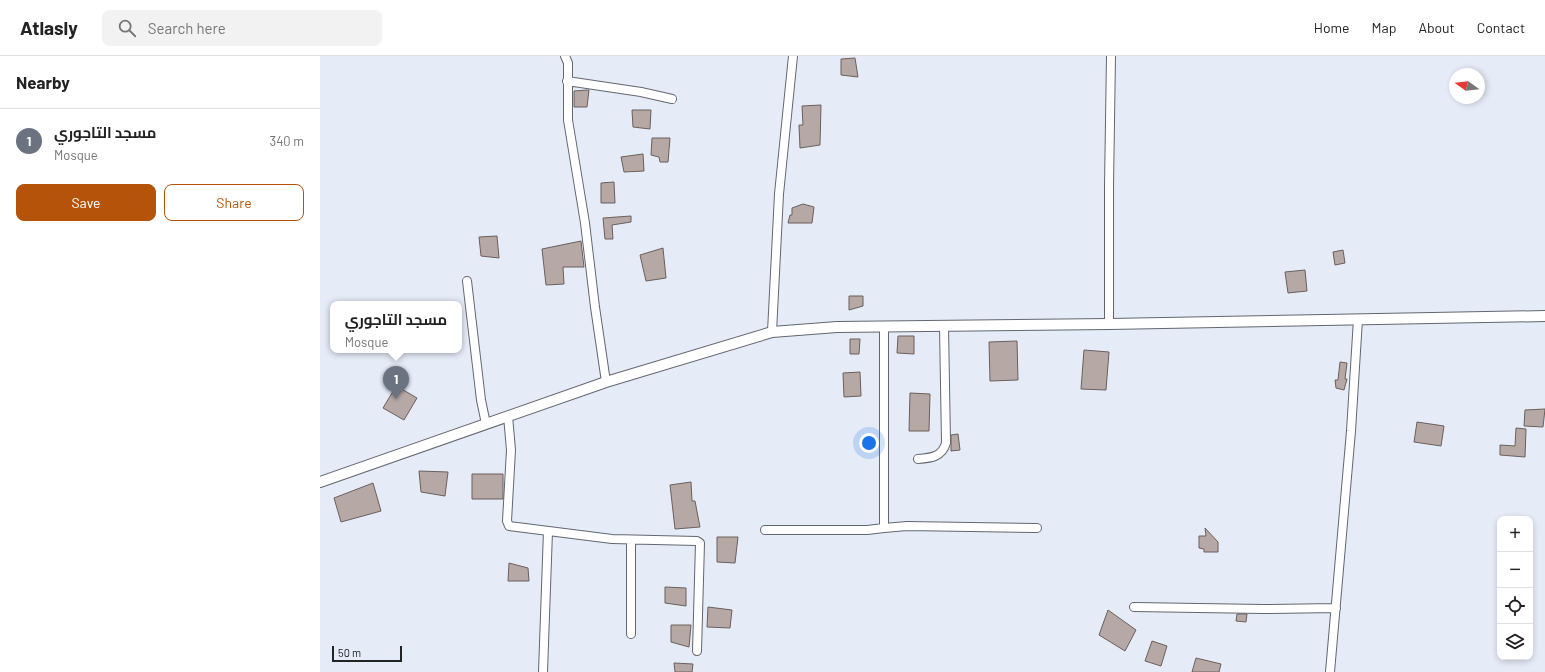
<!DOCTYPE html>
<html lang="en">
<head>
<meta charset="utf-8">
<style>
	:root { --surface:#fff; --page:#f2f2f2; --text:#222; --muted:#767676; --line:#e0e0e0; --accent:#b45309 }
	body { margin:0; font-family:Barlow,Cairo,sans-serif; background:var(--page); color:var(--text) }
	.controls { position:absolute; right:12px; bottom:12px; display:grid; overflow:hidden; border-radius:8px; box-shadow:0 2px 6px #0003 }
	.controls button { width:36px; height:36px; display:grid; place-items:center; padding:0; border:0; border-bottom:1px solid var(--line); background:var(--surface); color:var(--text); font:20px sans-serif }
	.compass { position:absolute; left:1129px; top:12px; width:36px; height:36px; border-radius:50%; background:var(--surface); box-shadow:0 2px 6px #0003; rotate:285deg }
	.scale { position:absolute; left:12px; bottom:10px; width:70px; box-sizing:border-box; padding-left:4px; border:2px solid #212327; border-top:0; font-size:11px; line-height:14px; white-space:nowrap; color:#212327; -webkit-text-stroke:3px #e5ebf7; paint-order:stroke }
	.you { position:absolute; left:549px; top:387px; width:14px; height:14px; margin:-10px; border:3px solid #fff; border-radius:50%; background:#1a73e8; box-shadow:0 0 0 6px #1a73e833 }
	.badge { display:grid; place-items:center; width:26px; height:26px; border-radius:50%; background:var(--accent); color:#fff; font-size:13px; font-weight:700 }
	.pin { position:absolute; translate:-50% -33px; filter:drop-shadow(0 1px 2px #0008) }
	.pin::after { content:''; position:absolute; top:21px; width:14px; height:12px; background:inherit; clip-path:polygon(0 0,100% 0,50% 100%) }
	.popup { position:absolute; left:10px; top:245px; width:132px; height:52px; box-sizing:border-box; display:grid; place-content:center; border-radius:8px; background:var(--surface); filter:drop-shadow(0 1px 3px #0005); font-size:13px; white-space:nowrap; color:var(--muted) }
	.popup b { font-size:15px; color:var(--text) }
	.popup::after { content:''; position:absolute; left:50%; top:100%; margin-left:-8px; border:8px solid transparent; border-top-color:var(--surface) }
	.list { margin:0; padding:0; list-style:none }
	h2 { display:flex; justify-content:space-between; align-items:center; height:52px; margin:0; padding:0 16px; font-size:17px }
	h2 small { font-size:13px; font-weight:400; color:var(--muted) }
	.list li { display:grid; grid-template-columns:26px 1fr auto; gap:12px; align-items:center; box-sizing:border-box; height:64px; padding:0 16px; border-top:1px solid var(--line) }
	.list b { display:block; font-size:15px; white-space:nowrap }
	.list p { margin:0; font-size:13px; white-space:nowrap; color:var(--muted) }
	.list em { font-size:13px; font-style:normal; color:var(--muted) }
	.actions { display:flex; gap:8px; padding:12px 16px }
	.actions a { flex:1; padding:9px 0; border:1px solid var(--accent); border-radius:8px; text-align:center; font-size:14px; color:var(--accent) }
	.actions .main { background:var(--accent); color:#fff }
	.icon { flex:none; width:22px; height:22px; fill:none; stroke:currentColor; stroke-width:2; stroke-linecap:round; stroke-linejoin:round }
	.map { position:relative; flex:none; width:1225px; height:616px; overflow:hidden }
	header { display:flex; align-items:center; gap:24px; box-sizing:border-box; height:56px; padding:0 20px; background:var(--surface); border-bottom:1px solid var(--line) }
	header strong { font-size:19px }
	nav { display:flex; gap:22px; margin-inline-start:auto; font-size:14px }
	.search { width:280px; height:36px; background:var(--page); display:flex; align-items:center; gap:10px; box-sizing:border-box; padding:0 14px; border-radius:8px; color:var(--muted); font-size:15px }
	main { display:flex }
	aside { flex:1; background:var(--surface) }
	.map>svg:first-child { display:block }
</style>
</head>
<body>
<header>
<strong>Atlasly</strong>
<div class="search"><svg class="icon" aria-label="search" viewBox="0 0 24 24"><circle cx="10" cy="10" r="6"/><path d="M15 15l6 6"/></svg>Search here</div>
<nav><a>Home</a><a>Map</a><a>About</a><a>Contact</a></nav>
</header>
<main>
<aside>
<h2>Nearby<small></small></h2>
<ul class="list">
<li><span class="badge" style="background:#6b7280">1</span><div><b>مسجد التاجوري</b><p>Mosque</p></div><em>340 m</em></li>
</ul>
<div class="actions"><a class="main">Save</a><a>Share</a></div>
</aside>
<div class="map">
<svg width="1225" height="616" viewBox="0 0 1225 616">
	<rect width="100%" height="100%" fill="#e5ebf7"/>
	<path fill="#b6a8a5" stroke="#6b5f5c" d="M535 2 538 21 521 19V3Z
		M267 34H269L267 51H254V35Z
		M501 49 500 89 480 92 479 69H483L482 50Z
		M312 54H331L330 73 313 71Z
		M332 82H350L348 106H340L339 101 331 99Z
		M323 98 324 115 304 116 301 101Z
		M294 126 295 147H281V127Z
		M483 148 494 151 492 167H468L470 159H472V152Z
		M311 160V166L292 169 293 183H285L283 162Z
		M177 180 179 202 161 200 159 181Z
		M261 185 264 211H243L244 228 226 229 222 193Z
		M343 192 346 222 326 225 320 199Z
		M1023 194 1025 207 1015 209 1013 196Z
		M985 214 987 235 968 237 965 216Z
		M529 240H543V250L529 254Z
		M578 280H594V298L577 297Z
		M530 283H540L539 298H530Z
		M697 285 698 324 670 325 669 286Z
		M764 294 789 296 786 334 761 333Z
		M1020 306 1027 307 1025 323H1027L1024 334 1016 332 1015 324H1018Z
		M540 316 541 340 524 341 523 317Z
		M75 332 79 334 80 332 97 342 84 364 63 352Z
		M590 337 610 338 609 375H589Z
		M1225 353 1223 371 1204 370 1205 354Z
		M1097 366 1124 370 1121 390 1094 386Z
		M1196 372 1206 373 1205 401 1180 399V389L1195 390Z
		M638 378 640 394 631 395V379Z
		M99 415 128 416 125 440 101 436Z
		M152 418H183V443H152Z
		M371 426 372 445H375L380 471 355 473 350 429Z
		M53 427 61 455 21 466 14 442Z
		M885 472 898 486V496H884V493L879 492V480H886Z
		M397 481H418L415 507 397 506Z
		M189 507 208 512 209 525H188Z
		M345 531 366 532V550L345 547Z
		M388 551 412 554 410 572 387 571Z
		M788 554 816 574 805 595 779 579Z
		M917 558H927L926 566 916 565Z
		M351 569H371L369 591 351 586Z
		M832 585 847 590 841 610 825 605Z
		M876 602 901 608 899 616H872Z
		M354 607 373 608 372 616H355Z"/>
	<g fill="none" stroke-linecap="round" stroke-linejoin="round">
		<g stroke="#626770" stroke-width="10">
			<path id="minor" d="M245 0 248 7V64L265 167 275 251 286 326
				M247 25 321 36 352 43
				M147 225 161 344 166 368
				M789 268V130L791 0
				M452 276 459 138 473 0
				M188 360 191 394 187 465 189 470 292 483 377 485 380 487 377 595
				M598 403C611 402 622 401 626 387L624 270
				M564 472 587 470 717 472
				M445 474H547L564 472V270
				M814 551 943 553 1016 552
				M311 578V484
				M223 616 228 475
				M1010 616 1031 375 1038 263"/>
		</g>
		<g stroke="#626770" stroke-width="12">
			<path id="tertiary" d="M0 426 286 326 452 276 517 271 789 268 1225 260"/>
		</g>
		<use href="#minor" stroke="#fff" stroke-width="8"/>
		<use href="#tertiary" stroke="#fff" stroke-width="10"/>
	</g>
</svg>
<div class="controls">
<button>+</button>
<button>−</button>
<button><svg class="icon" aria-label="locate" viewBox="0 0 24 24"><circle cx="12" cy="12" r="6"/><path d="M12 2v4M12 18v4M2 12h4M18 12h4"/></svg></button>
<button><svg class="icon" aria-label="layers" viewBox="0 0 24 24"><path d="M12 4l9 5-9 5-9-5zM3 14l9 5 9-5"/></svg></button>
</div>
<svg class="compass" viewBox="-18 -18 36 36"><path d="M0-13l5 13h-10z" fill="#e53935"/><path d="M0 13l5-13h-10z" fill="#767676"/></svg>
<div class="scale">50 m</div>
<div class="you"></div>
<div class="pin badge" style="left:76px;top:343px;background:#6b7280">1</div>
<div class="popup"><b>مسجد التاجوري</b>Mosque</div>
</div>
</main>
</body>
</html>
